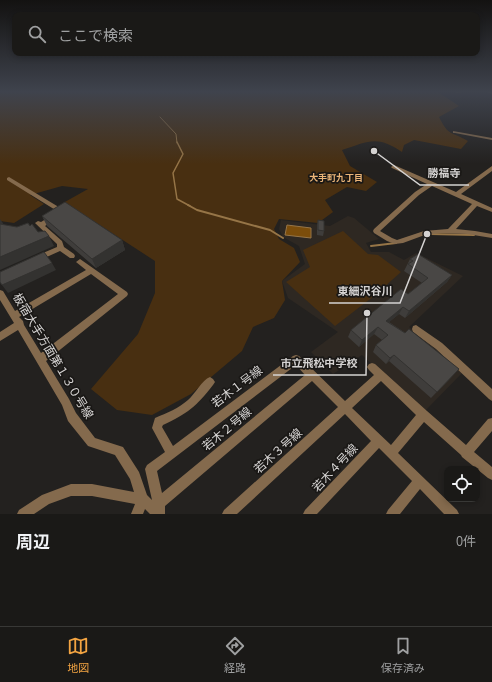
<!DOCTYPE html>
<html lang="ja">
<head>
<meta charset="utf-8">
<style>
	:root { --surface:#1a1917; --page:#272624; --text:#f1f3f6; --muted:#9fa0a1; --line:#383836; --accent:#f3a442 }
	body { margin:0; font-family:"PT Sans","Noto Sans JP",sans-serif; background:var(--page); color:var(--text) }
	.controls { position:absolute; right:12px; bottom:12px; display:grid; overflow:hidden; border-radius:8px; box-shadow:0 2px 6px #0003 }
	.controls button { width:36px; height:36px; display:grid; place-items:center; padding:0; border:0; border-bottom:1px solid var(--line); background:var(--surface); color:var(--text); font:20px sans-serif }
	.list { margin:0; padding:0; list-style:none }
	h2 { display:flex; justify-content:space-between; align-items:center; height:52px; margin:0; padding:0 16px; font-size:17px }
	h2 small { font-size:13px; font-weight:400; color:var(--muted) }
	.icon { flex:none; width:22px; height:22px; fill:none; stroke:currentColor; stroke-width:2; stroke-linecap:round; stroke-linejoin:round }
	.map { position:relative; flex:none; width:492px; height:514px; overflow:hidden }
	.search { position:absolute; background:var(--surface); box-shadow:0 2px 6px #0003; left:12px; right:12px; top:12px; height:44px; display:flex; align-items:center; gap:10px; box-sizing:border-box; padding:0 14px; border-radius:8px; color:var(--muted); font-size:15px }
	.sheet { height:112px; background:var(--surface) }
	nav { display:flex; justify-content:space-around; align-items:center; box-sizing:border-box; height:56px; border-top:1px solid var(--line); background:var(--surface); font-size:11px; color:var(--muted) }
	nav a { display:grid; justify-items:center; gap:2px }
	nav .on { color:var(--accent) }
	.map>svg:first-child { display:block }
</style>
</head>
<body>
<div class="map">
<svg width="492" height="514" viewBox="0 0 492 514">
	<rect width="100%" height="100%" fill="#23211f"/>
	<path fill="#2e2822" d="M348 216 354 218 379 239 366 243 371 252H389L404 260 416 253 463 276 409 327 463 372 424 412 362 355 333 374 311 352 338 332 288 298 282 281 305 264 299 246 283 237 279 229 281 220 330 226Z"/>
	<path fill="#482f11" d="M0 92H438L459 106 439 117C449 137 451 131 468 141L461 149 414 140 404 145 402 152C377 135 369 141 342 150L350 166 377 182 366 191 347 187 325 200 333 212 318 223 279 219 274 229 279 239 294 248 300 262 282 281 285 300 274 318 253 327 242 351 191 394 152 415 117 410 91 389 138 334 155 293V261L92 220 68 211 63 203 88 189 62 186 30 195 44 204 14 223 0 221Z
		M343 231 368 254 378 255 401 272 374 296 335 326 286 282 310 267 303 250Z"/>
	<path fill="#7b4d0b" stroke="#967547" d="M287 225 311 228V238L285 235Z"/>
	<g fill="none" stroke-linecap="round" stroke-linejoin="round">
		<path stroke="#967547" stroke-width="1" d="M160 117 176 134 177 143"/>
		<path stroke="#967547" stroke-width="1.5" d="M177 142 183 154 173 173 177 199 190 206"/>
		<path stroke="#967547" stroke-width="2" d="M188 205 197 210 270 230 283 238
			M431 234 474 235
			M371 246 396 243"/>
		<path fill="#846a4d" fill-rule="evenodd" d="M454 92H461L459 93Z
			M487 92H492V94Z
			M453 131 492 138V140L455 133H453Z
			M394 165 456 192 492 166V171L461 194 492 208V212L477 206 456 229 475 231 492 234V238L467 234 441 233 422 236 403 243 395 244 387 241 374 233 373 231 374 229 415 192 427 184 392 168 391 167ZM432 186 472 204 448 229 424 231 397 240 392 238 380 231 419 195Z
			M9 177 62 209 63 210 60 215 45 226 62 241 64 247 74 254 75 256 74 258H70L60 251 40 260H36L34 258 36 256 57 247V244L35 223 38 221 41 222 56 213 57 211 7 180V178Z
			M80 259 127 292 128 294 127 296 46 361 69 399 76 413 95 438 123 447 139 472 147 495 152 500 145 469 147 465 165 452 152 428 155 418C167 413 179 408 188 400 195 394 202 380 210 377L213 379 215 382 213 385C197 406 187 414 163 425L162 427 173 446 293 356 296 355 299 356 345 401 374 375 369 370 367 367 369 364 372 363 375 364 427 411 466 445 488 419 492 418V431L474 452 492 467V480L488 478 462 457 461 455 424 422 398 453 457 510 459 514H444L420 489 400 514H386L388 510 412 481 379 448 317 514H303L305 510 371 441 345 414 237 514H222L224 510 338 407 312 381 165 506V514H150L145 509 143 514H131L135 504 92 496H71L49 504 34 514H17L19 510 42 495 71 484H92L134 492 130 479 115 455 88 446 68 421 62 405 18 330 0 341V332L14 323 0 300V290L3 291 15 311 86 270 76 262ZM91 274 118 294 41 353 24 325 23 321 19 317ZM296 365 305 375 162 493 157 471ZM381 381 416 415 391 445 352 408Z
			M416 325 442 343 492 389V401L489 399 436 349 413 332 412 329 413 326Z"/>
	</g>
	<path fill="#3f3d3b" d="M42 216 122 240 125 250 96 268 47 226Z
		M318 220 324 231 323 236 317 235V225Z
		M410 259 452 275 447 282 405 318 399 314 389 322 459 369 431 398 389 361 386 364 373 352 376 345 382 340 374 334 359 347 348 337 351 330 408 294 422 283 404 271Z"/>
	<path fill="#333230" d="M0 219 7 229 0 225Z
		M49 236 54 246 0 270V257Z
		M122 240 125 250 96 268 92 259Z
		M52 263 56 270 8 293 2 285Z
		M452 275 447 282 405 318 409 311Z
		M403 307 399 314 382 328 386 321Z
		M378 327 374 334 359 347 362 340Z
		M394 355 389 361 386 364 390 358Z"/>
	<path fill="#494745" stroke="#333230" d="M65 202 122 240 92 259 42 216Z
		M318 220 324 221V231L318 230Z
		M28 223 30 226 32 224 38 232 45 231 49 236 0 257V224L17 227Z
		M44 252 52 263 2 285 0 282V272Z
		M418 254 452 275 409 311 403 307 386 321 405 333 409 329 459 369 437 392 394 355 390 358 376 345 388 335 378 327 362 340 351 330 401 289 408 294 428 278 408 264 413 261 410 259Z"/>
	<linearGradient id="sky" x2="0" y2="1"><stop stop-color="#131211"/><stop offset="0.56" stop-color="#3f434d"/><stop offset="1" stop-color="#3f434d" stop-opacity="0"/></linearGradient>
	<rect width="492" height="164" fill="url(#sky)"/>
	<g text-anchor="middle" stroke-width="3.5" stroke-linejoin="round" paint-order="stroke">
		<g font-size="9" font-weight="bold" fill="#ebb578" stroke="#1a1816">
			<text x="336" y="181">大手町九丁目</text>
		</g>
		<g font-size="12" fill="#d5d3d2" stroke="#1a1816">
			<text transform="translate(53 356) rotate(59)" y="4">板宿大手方面第１３０号線</text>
			<text transform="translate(237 387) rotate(-37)" y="4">若木１号線</text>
			<text transform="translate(227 429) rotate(-40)" y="4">若木２号線</text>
			<text transform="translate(278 451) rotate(-42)" y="4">若木３号線</text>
			<text transform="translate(335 468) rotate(-47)" y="4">若木４号線</text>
		</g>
	</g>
	<path fill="none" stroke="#d5d3d2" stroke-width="1.5" d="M374 151L420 185H469M427 234L400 303H329M367 313L366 375H273"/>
	<g fill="#d5d3d2" stroke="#1a1816" stroke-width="1.5">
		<circle cx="374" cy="151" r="4"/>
		<circle cx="427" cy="234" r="4"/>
		<circle cx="367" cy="313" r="4"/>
	</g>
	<g font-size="11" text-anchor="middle" font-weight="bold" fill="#d5d3d2" stroke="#1a1816" stroke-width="3.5" stroke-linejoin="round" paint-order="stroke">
		<text x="444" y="177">勝福寺</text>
		<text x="365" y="295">東細沢谷川</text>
		<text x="319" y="367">市立飛松中学校</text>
	</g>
</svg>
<div class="controls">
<button><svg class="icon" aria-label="locate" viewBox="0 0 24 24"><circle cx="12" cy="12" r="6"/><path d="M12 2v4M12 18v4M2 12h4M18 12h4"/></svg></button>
</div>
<div class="search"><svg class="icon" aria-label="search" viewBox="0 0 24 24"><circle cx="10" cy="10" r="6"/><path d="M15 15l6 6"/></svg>ここで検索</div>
</div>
<section class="sheet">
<h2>周辺<small>0件</small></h2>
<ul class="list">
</ul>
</section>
<nav>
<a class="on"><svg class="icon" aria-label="map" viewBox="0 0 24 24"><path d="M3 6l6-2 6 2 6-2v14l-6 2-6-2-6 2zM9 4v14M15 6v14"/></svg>地図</a>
<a><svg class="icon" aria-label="directions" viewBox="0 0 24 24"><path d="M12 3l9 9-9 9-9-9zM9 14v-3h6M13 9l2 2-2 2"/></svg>経路</a>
<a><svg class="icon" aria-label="saved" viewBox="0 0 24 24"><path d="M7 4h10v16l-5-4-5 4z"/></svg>保存済み</a>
</nav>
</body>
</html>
